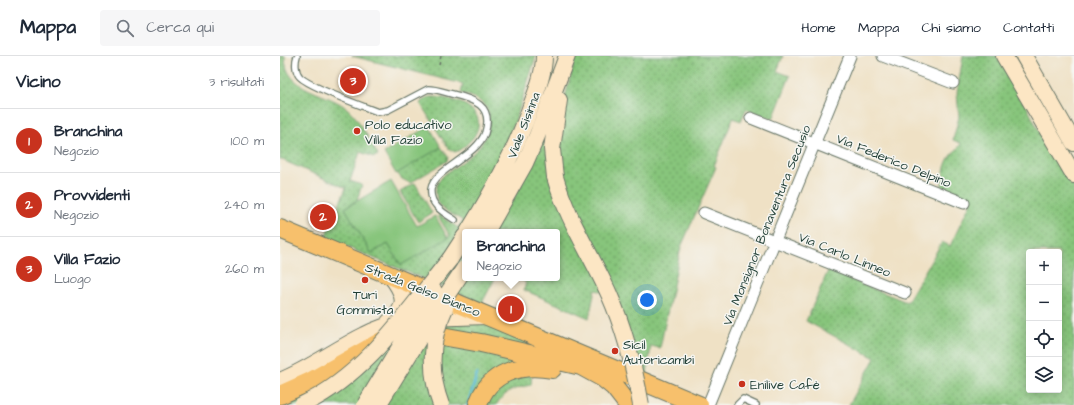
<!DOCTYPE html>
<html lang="it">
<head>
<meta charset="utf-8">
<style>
	:root { --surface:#fff; --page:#f6f6f7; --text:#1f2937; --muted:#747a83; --line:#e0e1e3; --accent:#c8321e }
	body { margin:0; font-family:"Architects Daughter",sans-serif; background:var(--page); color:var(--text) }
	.controls { position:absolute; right:12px; bottom:12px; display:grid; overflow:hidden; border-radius:4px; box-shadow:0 2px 10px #0003 }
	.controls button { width:36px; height:36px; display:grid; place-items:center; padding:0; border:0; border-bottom:1px solid var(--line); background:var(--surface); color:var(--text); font:20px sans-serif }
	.you { position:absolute; left:367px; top:244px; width:14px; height:14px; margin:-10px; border:3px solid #fff; border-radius:50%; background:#1a73e8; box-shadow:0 0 0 6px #1a73e833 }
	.badge { display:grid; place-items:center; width:26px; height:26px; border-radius:50%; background:var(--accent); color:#fff; font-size:13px; font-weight:700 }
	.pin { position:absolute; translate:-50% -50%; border:2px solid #fff; box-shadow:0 1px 4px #0006 }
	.popup { position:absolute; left:182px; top:173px; width:98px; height:52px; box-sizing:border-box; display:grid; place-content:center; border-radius:4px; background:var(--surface); filter:drop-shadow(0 1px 3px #0005); font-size:13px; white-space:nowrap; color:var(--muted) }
	.popup b { font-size:15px; color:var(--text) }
	.popup::after { content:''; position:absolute; left:50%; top:100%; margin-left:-8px; border:8px solid transparent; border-top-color:var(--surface) }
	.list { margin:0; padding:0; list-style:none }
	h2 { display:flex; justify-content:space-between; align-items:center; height:52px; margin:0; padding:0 16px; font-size:17px }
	h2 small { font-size:13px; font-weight:400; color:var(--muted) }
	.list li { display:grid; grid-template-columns:26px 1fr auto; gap:12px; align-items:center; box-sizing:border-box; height:64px; padding:0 16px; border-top:1px solid var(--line) }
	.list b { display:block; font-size:15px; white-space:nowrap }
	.list p { margin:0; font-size:13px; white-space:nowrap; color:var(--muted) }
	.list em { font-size:13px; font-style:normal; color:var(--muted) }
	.icon { flex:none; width:22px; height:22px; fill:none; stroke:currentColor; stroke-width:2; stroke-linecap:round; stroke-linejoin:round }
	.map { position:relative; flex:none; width:794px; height:349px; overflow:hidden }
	header { display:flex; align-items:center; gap:24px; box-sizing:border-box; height:56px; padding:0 20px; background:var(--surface); border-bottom:1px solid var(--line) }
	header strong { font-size:19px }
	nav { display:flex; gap:22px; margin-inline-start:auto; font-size:14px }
	.search { width:280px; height:36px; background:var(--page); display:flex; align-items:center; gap:10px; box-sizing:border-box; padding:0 14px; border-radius:4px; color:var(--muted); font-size:15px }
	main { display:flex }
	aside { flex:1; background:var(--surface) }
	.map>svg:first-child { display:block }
</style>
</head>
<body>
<header>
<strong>Mappa</strong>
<div class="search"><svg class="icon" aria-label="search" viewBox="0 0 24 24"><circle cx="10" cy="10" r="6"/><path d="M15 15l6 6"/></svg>Cerca qui</div>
<nav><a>Home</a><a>Mappa</a><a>Chi siamo</a><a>Contatti</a></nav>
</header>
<main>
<aside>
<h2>Vicino<small>3 risultati</small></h2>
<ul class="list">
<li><span class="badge">1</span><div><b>Branchina</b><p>Negozio</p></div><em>100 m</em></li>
<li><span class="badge">2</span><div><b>Provvidenti</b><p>Negozio</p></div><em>240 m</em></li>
<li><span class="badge">3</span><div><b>Villa Fazio</b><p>Luogo</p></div><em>260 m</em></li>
</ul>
</aside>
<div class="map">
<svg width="794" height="349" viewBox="0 0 794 349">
	<defs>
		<pattern id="grass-dots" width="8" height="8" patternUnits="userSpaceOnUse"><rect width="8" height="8" fill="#87c57b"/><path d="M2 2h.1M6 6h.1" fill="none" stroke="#6ea166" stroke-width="1.8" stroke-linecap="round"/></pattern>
	</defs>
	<rect width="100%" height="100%" fill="#f6f6f2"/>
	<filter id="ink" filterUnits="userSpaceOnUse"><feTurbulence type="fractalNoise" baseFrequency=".025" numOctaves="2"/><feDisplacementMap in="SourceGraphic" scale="8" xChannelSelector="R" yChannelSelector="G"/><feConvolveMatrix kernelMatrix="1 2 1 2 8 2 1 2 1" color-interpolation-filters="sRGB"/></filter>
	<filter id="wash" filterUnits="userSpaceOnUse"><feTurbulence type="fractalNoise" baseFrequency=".012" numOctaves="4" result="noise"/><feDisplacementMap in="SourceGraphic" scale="16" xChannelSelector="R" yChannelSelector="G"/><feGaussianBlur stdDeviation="0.9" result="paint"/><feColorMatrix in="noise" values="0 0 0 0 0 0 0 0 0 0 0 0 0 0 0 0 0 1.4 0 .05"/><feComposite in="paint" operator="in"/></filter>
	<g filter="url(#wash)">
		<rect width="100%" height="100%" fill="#efe1c5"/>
		<path fill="url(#grass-dots)" stroke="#538158" fill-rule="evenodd" d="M0 0H5C4 37 50 35 70 55 82 67 89 85 98 99L94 101 80 96 70 125 82 129 77 144 65 152 91 197 108 188 121 209 170 180 158 160 160 159 178 172 183 165C172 157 157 154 156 138 155 132 158 126 162 121 165 117 170 115 174 112 191 100 212 84 209 61 208 46 194 41 181 37L183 28 72 0H256L234 69 205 130 232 146 267 73 278 67 296 0H503L497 15 510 20 493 63 466 53 461 65 453 62 434 110 436 111 401 191 380 292 371 290 367 318 350 309 334 238 315 234 309 262 244 234 246 226 234 222H277V176H185V222H215L202 247 45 182 66 132 0 103Z
			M683 0H717L744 45 767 91 784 113 794 131V349H569L595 302 526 265 548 215 627 246 662 186 670 190 692 144 662 130C662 122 665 106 671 99 675 94 678 94 681 87L673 84 679 61 677 37ZM749 196H779V334H749Z
			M149 41C171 40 215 53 192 83 187 88 181 94 175 96L168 92 140 47Z
			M161 91 168 101 167 105 130 127 122 123 117 117Z
			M135 127 152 157 138 166 120 136Z
			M206 266 249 284 253 307 251 329C235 332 225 335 216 349H0V344L102 289 118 283 134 272 120 270Z"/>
		<path fill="#87c57b" stroke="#538158" d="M149 70 161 91 116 118 104 97Z
			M111 125 137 170 155 160 168 182 121 209 108 188 91 197 65 152Z"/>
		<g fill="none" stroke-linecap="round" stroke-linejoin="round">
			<path stroke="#54bad2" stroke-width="3" d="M188 349 197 318"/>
		</g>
	</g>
	<g filter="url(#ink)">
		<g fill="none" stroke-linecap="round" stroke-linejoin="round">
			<g stroke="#687667" stroke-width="8">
				<path id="service" d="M17 0C15 6 15 16 20 21 30 31 82 50 98 56L108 54 148 33C156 33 164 36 172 38 193 43 214 49 205 77 196 101 154 113 151 133 149 149 164 157 175 164
					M457 349 463 343 476 349"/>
			</g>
			<g stroke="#687667" stroke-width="13">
				<path id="minor" d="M603 0 673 27
					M471 62 684 147
					M424 157 625 237
					M428 349 570 0"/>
			</g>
			<g stroke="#687667" stroke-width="18">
				<path id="secondary" d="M724 0 794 119
					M744 0 794 87
					M275 121 272 93 279 44
					M188 176C213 135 235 96 251 50 257 34 264 17 264 0
					M206 176 245 107 257 80 287 0
					M170 203 185 180
					M148 262 207 260
					M109 266C130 251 124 236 110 219
					M0 325C30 313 56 293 85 279 98 272 112 268 126 264"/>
			</g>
			<g stroke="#687667" stroke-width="20">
				<path id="primary" d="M0 173 419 349
					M139 276 201 287 301 310 323 322 334 331 348 349
					M0 339 29 326 105 283
					M198 349C208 316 241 307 272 313"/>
			</g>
			<path stroke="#687667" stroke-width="1.5" stroke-dasharray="3 3" stroke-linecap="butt" d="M159 9 161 0"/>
			<use href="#service" stroke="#fff" stroke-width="5.5"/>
			<use href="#minor" stroke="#fff" stroke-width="11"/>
			<use href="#secondary" stroke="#fce6c4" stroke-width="16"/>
			<use href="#primary" stroke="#f7c06c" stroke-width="18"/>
			<g stroke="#687667" stroke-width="18" stroke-linecap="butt">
				<path id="secondary-bridge" d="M275 121C287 163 311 198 329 238 345 274 354 310 361 349
					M22 349C86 319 127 256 170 203
					M85 349 154 235
					M98 349 154 258 184 213
					M161 349C149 317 150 283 165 252"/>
			</g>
			<use href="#secondary-bridge" stroke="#fce6c4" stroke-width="16"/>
		</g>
	</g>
	<g fill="#c8321e" stroke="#f6f6f2" stroke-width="1.5">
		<circle cx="77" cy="75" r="4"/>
		<circle cx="85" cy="224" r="4"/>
		<circle cx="335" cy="295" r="4"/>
		<circle cx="462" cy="328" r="4"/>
	</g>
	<g text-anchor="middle" stroke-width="3" stroke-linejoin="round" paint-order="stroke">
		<g font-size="13" fill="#1f3d34" stroke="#f6f6f2" text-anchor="start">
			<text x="85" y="73">Polo educativo<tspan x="85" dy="15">Villa Fazio</tspan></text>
			<text x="85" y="243" text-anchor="middle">Turi<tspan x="85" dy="15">Gommista</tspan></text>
			<text x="343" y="293">Sicil<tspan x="343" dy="15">Autoricambi</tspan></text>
			<text x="470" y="333">Enilive Cafè</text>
		</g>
		<g font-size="13" fill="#1f3d34" stroke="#f6f6f2">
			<text transform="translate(243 69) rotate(-69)" y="5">Viale Sisinna</text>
			<text transform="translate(614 104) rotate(22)" y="5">Via Federico Delpino</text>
			<text transform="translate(486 169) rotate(-68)" y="5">Via Monsignor Bonaventura Secusio</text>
			<text transform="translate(565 198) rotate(22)" y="5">Via Carlo Linneo</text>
			<text transform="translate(143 233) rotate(22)" y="5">Strada Gelso Bianco</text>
		</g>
	</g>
</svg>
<div class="controls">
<button>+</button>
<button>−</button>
<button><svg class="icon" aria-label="locate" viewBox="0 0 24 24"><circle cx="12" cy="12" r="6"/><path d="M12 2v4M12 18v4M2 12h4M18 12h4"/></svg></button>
<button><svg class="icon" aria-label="layers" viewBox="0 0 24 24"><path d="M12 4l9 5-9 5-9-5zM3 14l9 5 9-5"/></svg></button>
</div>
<div class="you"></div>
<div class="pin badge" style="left:231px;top:253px">1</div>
<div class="popup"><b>Branchina</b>Negozio</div>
<div class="pin badge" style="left:43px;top:161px">2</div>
<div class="pin badge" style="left:73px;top:25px">3</div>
</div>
</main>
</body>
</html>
